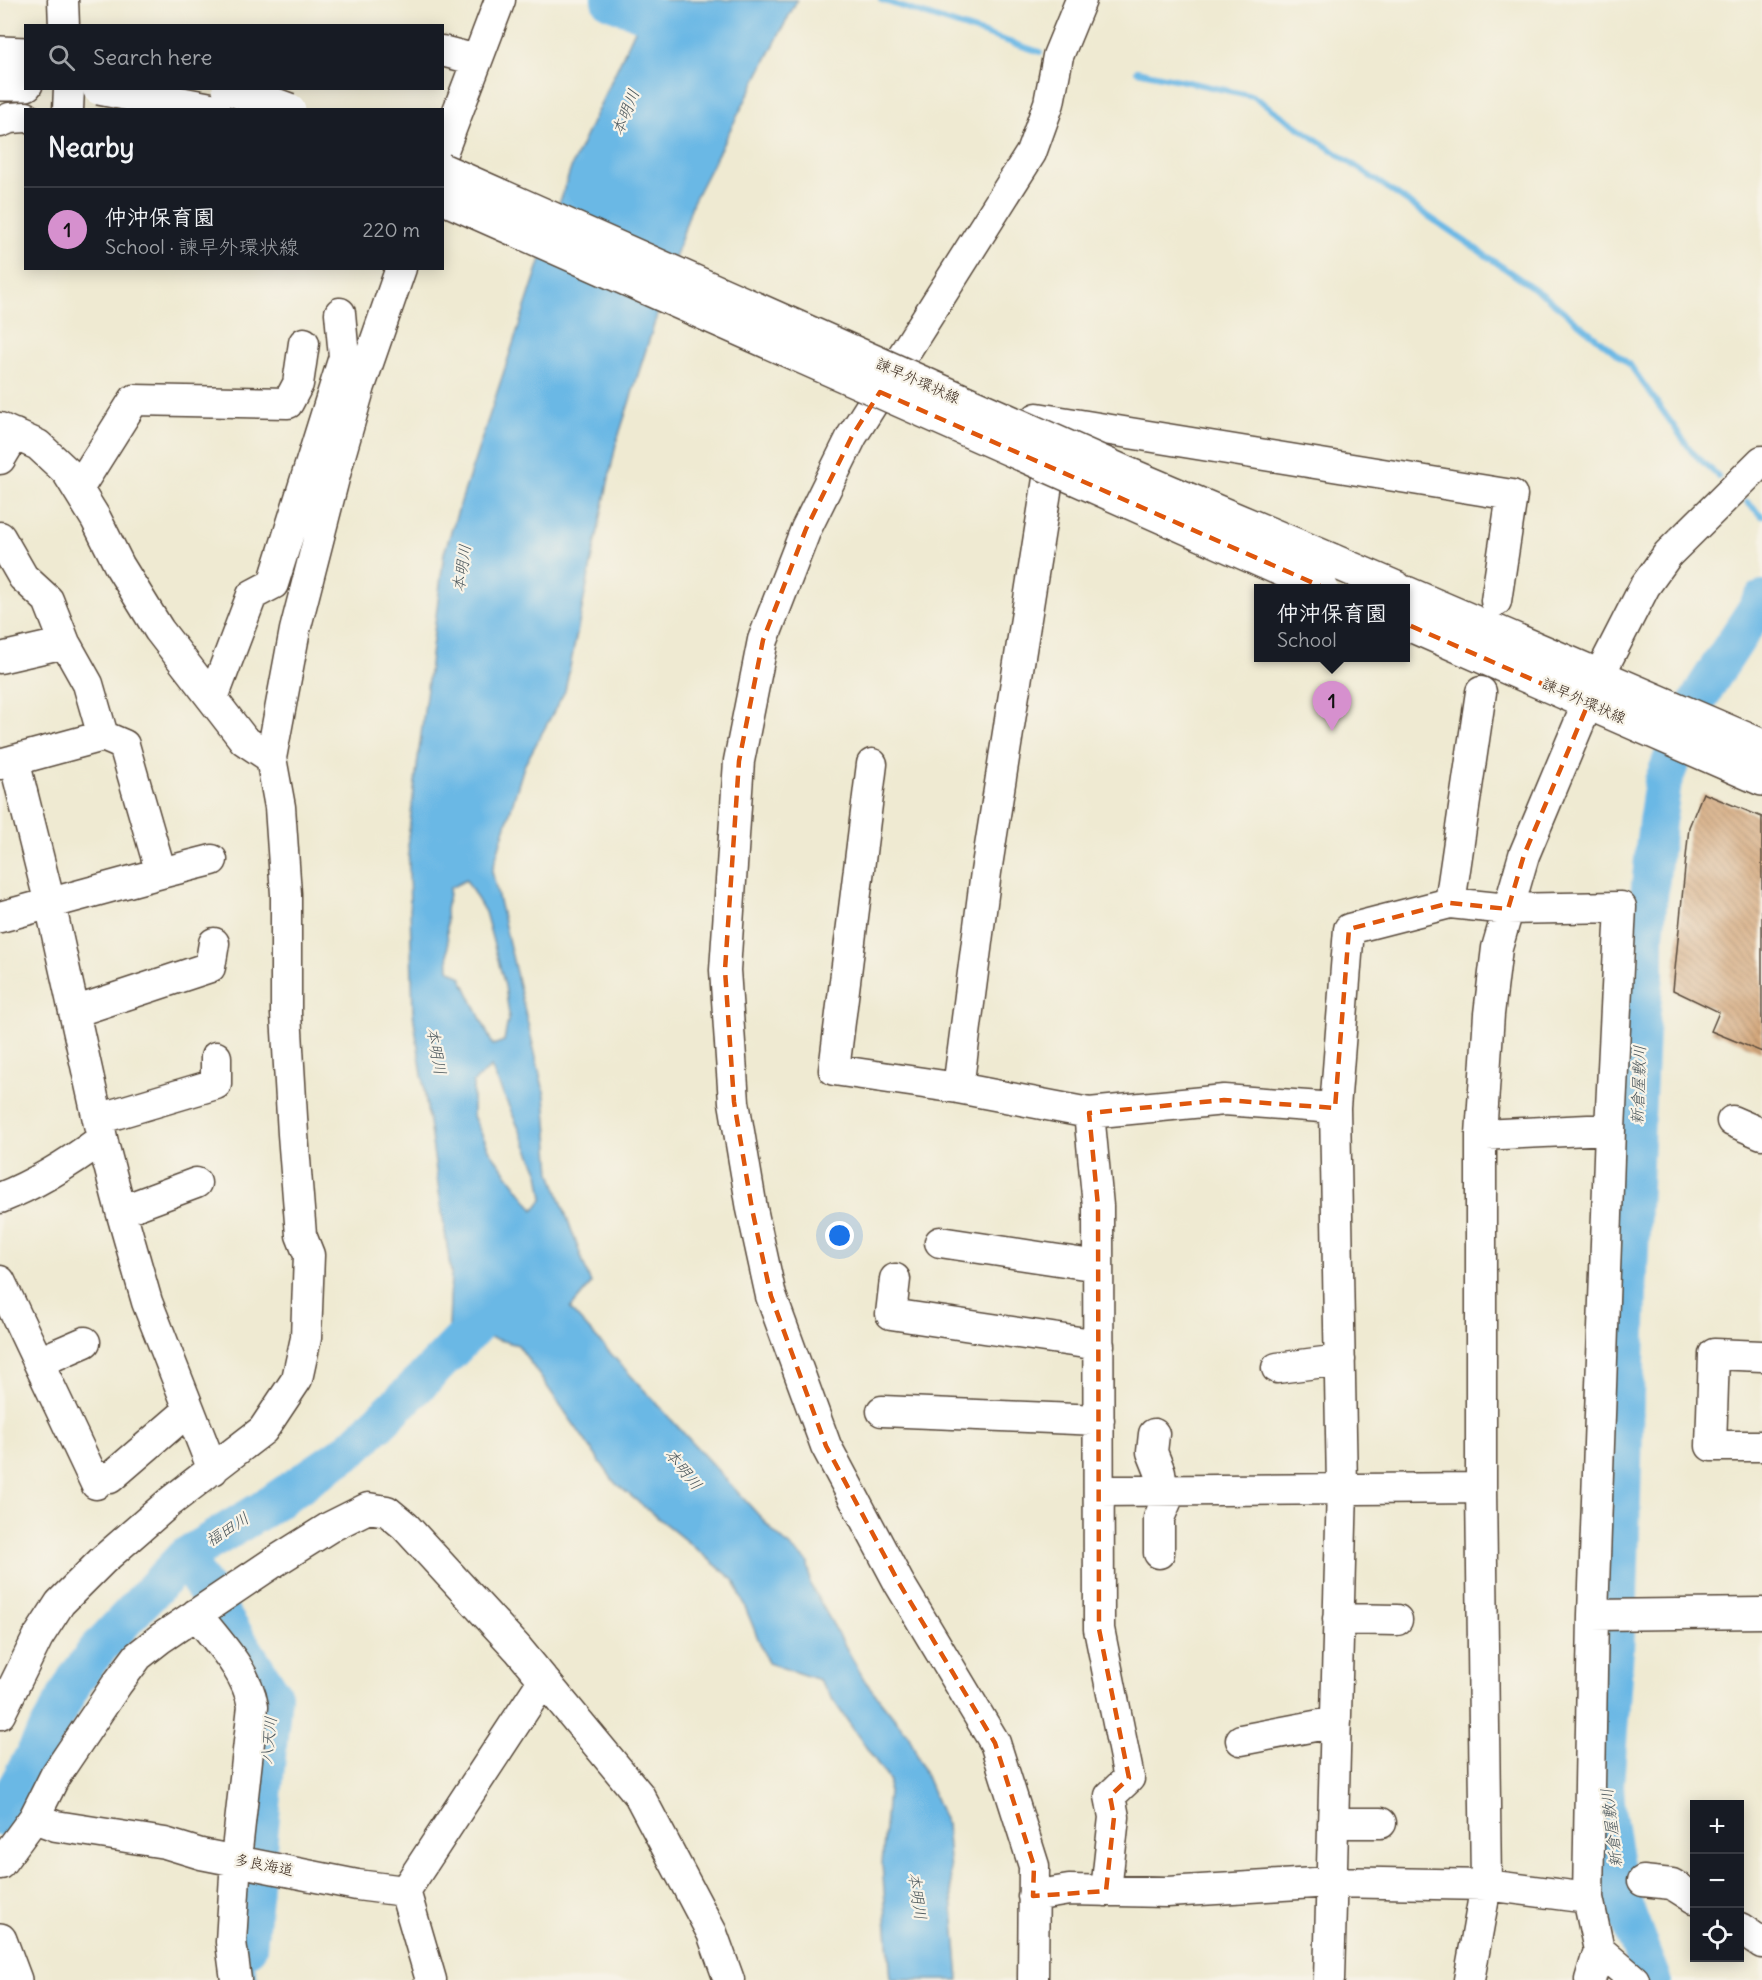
<!DOCTYPE html>
<html lang="en">
<head>
<meta charset="utf-8">
<style>
	:root { --surface:#171b24; --page:#242831; --text:#f1f3f6; --muted:#9ea1a6; --line:#363941; --accent:#d690ce }
	body { margin:0; font-family:Delius,"Klee One",sans-serif; background:var(--page); color:var(--text) }
	.controls { position:absolute; right:18px; bottom:18px; display:grid; overflow:hidden; border-radius:0px; box-shadow:0 3px 15px #0003 }
	.controls button { width:54px; height:54px; display:grid; place-items:center; padding:0; border:0; border-bottom:2px solid var(--line); background:var(--surface); color:var(--text); font:30px sans-serif }
	.you { position:absolute; left:840px; top:1236px; width:21px; height:21px; margin:-15px; border:4px solid #fff; border-radius:50%; background:#1a73e8; box-shadow:0 0 0 9px #1a73e833 }
	.badge { display:grid; place-items:center; width:39px; height:39px; border-radius:50%; background:var(--accent); color:#111; font-size:20px; font-weight:700 }
	.pin { position:absolute; translate:-50% -50px; filter:drop-shadow(0 2px 3px #0008) }
	.pin::after { content:''; position:absolute; top:32px; width:21px; height:18px; background:inherit; clip-path:polygon(0 0,100% 0,50% 100%) }
	.popup { position:absolute; left:1254px; top:584px; width:156px; height:78px; box-sizing:border-box; display:grid; place-content:center; border-radius:0px; background:var(--surface); filter:drop-shadow(0 2px 4px #0005); font-size:20px; white-space:nowrap; color:var(--muted) }
	.popup b { font-size:22px; color:var(--text) }
	.popup::after { content:''; position:absolute; left:50%; top:100%; margin-left:-12px; border:12px solid transparent; border-top-color:var(--surface) }
	.list { margin:0; padding:0; list-style:none }
	h2 { display:flex; justify-content:space-between; align-items:center; height:78px; margin:0; padding:0 24px; font-size:26px }
	h2 small { font-size:20px; font-weight:400; color:var(--muted) }
	.list li { display:grid; grid-template-columns:39px 1fr auto; gap:18px; align-items:center; box-sizing:border-box; height:84px; padding:0 24px; border-top:2px solid var(--line) }
	.list b { display:block; font-size:22px; white-space:nowrap }
	.list p { margin:0; font-size:20px; white-space:nowrap; color:var(--muted) }
	.list em { font-size:20px; font-style:normal; color:var(--muted) }
	.icon { flex:none; width:33px; height:33px; fill:none; stroke:currentColor; stroke-width:2; stroke-linecap:round; stroke-linejoin:round }
	.map { position:relative; flex:none; width:1762px; height:1980px; overflow:hidden }
	.search { position:absolute; background:var(--surface); box-shadow:0 3px 15px #0003; left:24px; top:24px; width:420px; height:66px; display:flex; align-items:center; gap:15px; box-sizing:border-box; padding:0 21px; border-radius:0px; color:var(--muted); font-size:22px }
	.panel { position:absolute; background:var(--surface); box-shadow:0 3px 15px #0003; left:24px; top:108px; width:420px; height:162px; border-radius:0px }
	.map>svg:first-child { display:block }
</style>
</head>
<body>
<div class="map">
<svg width="1762" height="1980" viewBox="0 0 1762 1980">
	<defs>
		<pattern id="building-back-hatch" width="6" height="6" patternUnits="userSpaceOnUse" patternTransform="scale(1.5)"><rect width="6" height="6" fill="#d4a87d"/><path d="M-1 5l2 2M0 0l6 6M5-1l2 2" fill="none" stroke="#ad8966"/></pattern>
	</defs>
	<rect width="100%" height="100%" fill="#f7f3e8"/>
	<filter id="ink" filterUnits="userSpaceOnUse"><feTurbulence type="fractalNoise" baseFrequency=".0167" numOctaves="2"/><feDisplacementMap in="SourceGraphic" scale="12" xChannelSelector="R" yChannelSelector="G"/><feConvolveMatrix kernelMatrix="1 2 1 2 8 2 1 2 1" color-interpolation-filters="sRGB"/></filter>
	<filter id="wash" filterUnits="userSpaceOnUse"><feTurbulence type="fractalNoise" baseFrequency=".008" numOctaves="4" result="noise"/><feDisplacementMap in="SourceGraphic" scale="24" xChannelSelector="R" yChannelSelector="G"/><feGaussianBlur stdDeviation="1.35" result="paint"/><feColorMatrix in="noise" values="0 0 0 0 0 0 0 0 0 0 0 0 0 0 0 0 0 1.4 0 .05"/><feComposite in="paint" operator="in"/></filter>
	<g filter="url(#wash)">
		<rect width="100%" height="100%" fill="#efead2"/>
		<path fill="#6bb8e5" stroke="#537182" stroke-width="1.5" fill-rule="evenodd" d="M649 0H797L693 202 616 444 565 691 524 766 492 871 545 1096 551 1173 591 1284 570 1309 775 1533 808 1563 810 1584 865 1681 909 1736 946 1824 959 1980H891L882 1864 889 1780 819 1680 768 1663 734 1580 615 1483 518 1345 449 1327 451 1273 413 1013 408 838 444 553 572 165ZM466 880 485 912 505 986 509 1015 504 1041 493 1045 461 977 449 969 446 910 450 888ZM491 1067 539 1173 543 1198 534 1210 490 1151 473 1116V1083Z"/>
		<g fill="none" stroke-linecap="round" stroke-linejoin="round">
			<path stroke="#6bb8e5" stroke-width="6" d="M881 0 1040 52
				M1137 71 1253 96 1545 296 1630 365 1692 452 1718 476
				M1747 502 1762 516
				M248 1947 255 1980"/>
			<path stroke="#6bb8e5" stroke-width="38" d="M610 0 663 20
				M184 1557 273 1695 248 1947
				M1619 1597 1628 1294 1640 1032 1645 974V934L1657 822 1663 782 1684 728 1705 688 1762 600
				M1616 1634 1605 1785 1607 1816 1620 1895 1652 1980
				M0 1817 75 1680 96 1651 184 1557 262 1510 351 1449 420 1383 505 1296"/>
		</g>
		<g id="blocks">
			<path fill="url(#building-back-hatch)" d="M1703 793 1762 817V1052L1711 1031 1719 1012 1673 990 1689 827Z"/>
		</g>
	</g>
	<g filter="url(#ink)">
		<use href="#blocks" fill-opacity="0" stroke="#564739" stroke-width="1.5"/>
		<g fill="none" stroke-linecap="round" stroke-linejoin="round">
			<g stroke="#564739" stroke-width="33">
				<path id="minor" d="M63 0 64 26
					M442 51 477 60
					M68 110 69 88
					M0 122 10 118 26 117
					M442 153 500 0
					M1037 418 1512 495 1496 601
					M0 428 38 445 67 472 96 519 119 565 159 630 244 740 271 758
					M0 459 15 434
					M78 489 134 400 288 403 298 384 304 343
					M0 537 23 577 48 600 65 643 88 684 103 736 0 764
					M0 658 65 643
					M213 698 252 595 273 584 344 357 340 313
					M14 760 52 912 104 1147 121 1211 147 1302 213 1470
					M872 764 834 1070 958 1088 1089 1113 1224 1100 1335 1108
					M161 873 212 860
					M1450 903 1481 692
					M0 917 161 873 124 745 103 736
					M74 1012 210 967 214 943
					M958 1088 986 872 1057 422
					M1089 1113 1098 1206 1099 1629 1129 1778 1110 1796 1114 1817 1106 1891
					M98 1119 216 1084V1057
					M1732 1121 1762 1134
					M1481 1135 1610 1129
					M0 1198C36 1184 71 1162 102 1139
					M121 1211 196 1183
					M940 1242 1098 1266
					M895 1279 891 1314 1099 1345
					M0 1281 96 1484
					M1762 1356 1714 1354 1711 1446H1762
					M39 1362 85 1342
					M1277 1368 1340 1360
					M882 1411 1099 1420
					M1154 1434 1152 1452 1160 1472 1162 1490
					M93 1476 110 1478 189 1410
					M1099 1491 1481 1488
					M1159 1553V1518L1171 1490
					M196 1614C218 1642 247 1671 253 1706L236 1859 231 1942 236 1980
					M1593 1615 1762 1613
					M1338 1619 1397 1620
					M0 1714 38 1637 60 1603 103 1560 171 1501 263 1430 297 1379 306 1338 309 1255 301 1235 293 1134 286 1014V894L280 807 271 758 295 630 339 459 360 386 401 268
					M1241 1740 1336 1722
					M34 1818 56 1826 165 1843 201 1854 357 1885 405 1891 431 1980
					M1333 1823H1381
					M0 1864 34 1818 55 1776 117 1684 138 1656 161 1638 271 1564 330 1527 368 1508 387 1511 405 1526 518 1649 639 1795 712 1933 729 1980
					M1643 1881 1672 1884 1694 1898
					M405 1891 543 1681
					M1033 1896 1069 1890 1167 1892 1331 1882 1486 1885 1588 1898
					M1740 1928 1762 1943
					M1599 1950 1634 1980
					M1033 1980 1034 1866 995 1743 899 1583 826 1446 771 1296 752 1209 734 1102 725 970 739 761 763 640 806 529 852 436 1031 153 1049 103 1058 56 1081 0
					M1329 1980 1342 1487 1335 1108 1349 929 1450 903 1508 909 1621 907 1610 1129 1593 1615 1588 1898 1599 1950 1590 1980
					M1469 1980 1486 1885 1481 1488V1135L1489 1014 1497 948 1524 855 1599 676 1645 586 1668 554 1762 461"/>
			</g>
			<g stroke="#564739" stroke-width="36">
				<path id="major" d="M0 53 26 54
					M0 84H26
					M1331 560 1396 588
					M1406 593 1762 746
					M1406 623 1762 779"/>
			</g>
			<g stroke="#564739" stroke-width="36">
				<path id="highway" d="M0 1940 15 1980"/>
			</g>
			<use href="#minor" stroke="#fff" stroke-width="30"/>
			<use href="#major" stroke="#fff" stroke-width="33"/>
			<use href="#highway" stroke="#fff" stroke-width="33"/>
			<g stroke="#564739" stroke-width="36" stroke-linecap="butt">
				<path id="major-bridge" d="M99 88 213 110
					M229 88 289 110
					M442 170 1130 475 1331 560
					M442 197 1321 587"/>
			</g>
			<use href="#major-bridge" stroke="#fff" stroke-width="33"/>
		</g>
	</g>
	<path fill="none" stroke="#df570d" stroke-width="4.5" stroke-dasharray="12 8" stroke-linejoin="round" d="M880 392 1588 704 1524 855 1508 909 1450 903 1349 929 1335 1108 1224 1100 1089 1113 1098 1206 1099 1629 1129 1778 1110 1796 1114 1817 1106 1891 1033 1896 1034 1866 995 1743 899 1583 826 1446 771 1296 752 1209 734 1102 725 970 739 761 763 640 806 529 852 436Z"/>
	<g text-anchor="middle" stroke-width="4.5" stroke-linejoin="round" paint-order="stroke">
		<g font-size="15" fill="#3b2a1e" stroke="#f7f3e8">
			<text transform="translate(918 381) rotate(24)" y="5">諫早外環状線</text>
			<text transform="translate(1584 701) rotate(24)" y="5">諫早外環状線</text>
			<text transform="translate(264 1865) rotate(11)" y="5">多良海道</text>
		</g>
		<g font-size="16" font-style="italic" fill="#49555a" stroke="#f7f3e8">
			<text transform="translate(625 112) rotate(-68)" y="6">本明川</text>
			<text transform="translate(461 568) rotate(-81)" y="6">本明川</text>
			<text transform="translate(437 1051) rotate(80)" y="6">本明川</text>
			<text transform="translate(1638 1085) rotate(-88)" y="6">新倉屋敷川</text>
			<text transform="translate(684 1469) rotate(51)" y="6">本明川</text>
			<text transform="translate(227 1529) rotate(-33)" y="6">福田川</text>
			<text transform="translate(268 1740) rotate(-84)" y="6">八天川</text>
			<text transform="translate(1611 1828) rotate(-97)" y="6">新倉屋敷川</text>
			<text transform="translate(918 1896) rotate(82)" y="6">本明川</text>
		</g>
	</g>
</svg>
<div class="controls">
<button>+</button>
<button>−</button>
<button><svg class="icon" aria-label="locate" viewBox="0 0 24 24"><circle cx="12" cy="12" r="6"/><path d="M12 2v4M12 18v4M2 12h4M18 12h4"/></svg></button>
</div>
<div class="you"></div>
<div class="pin badge" style="left:1332px;top:731px">1</div>
<div class="popup"><b>仲沖保育園</b>School</div>
<div class="search"><svg class="icon" aria-label="search" viewBox="0 0 24 24"><circle cx="10" cy="10" r="6"/><path d="M15 15l6 6"/></svg>Search here</div>
<section class="panel">
<h2>Nearby<small></small></h2>
<ul class="list">
<li><span class="badge">1</span><div><b>仲沖保育園</b><p>School · 諫早外環状線</p></div><em>220 m</em></li>
</ul>
</section>
</div>
</body>
</html>
